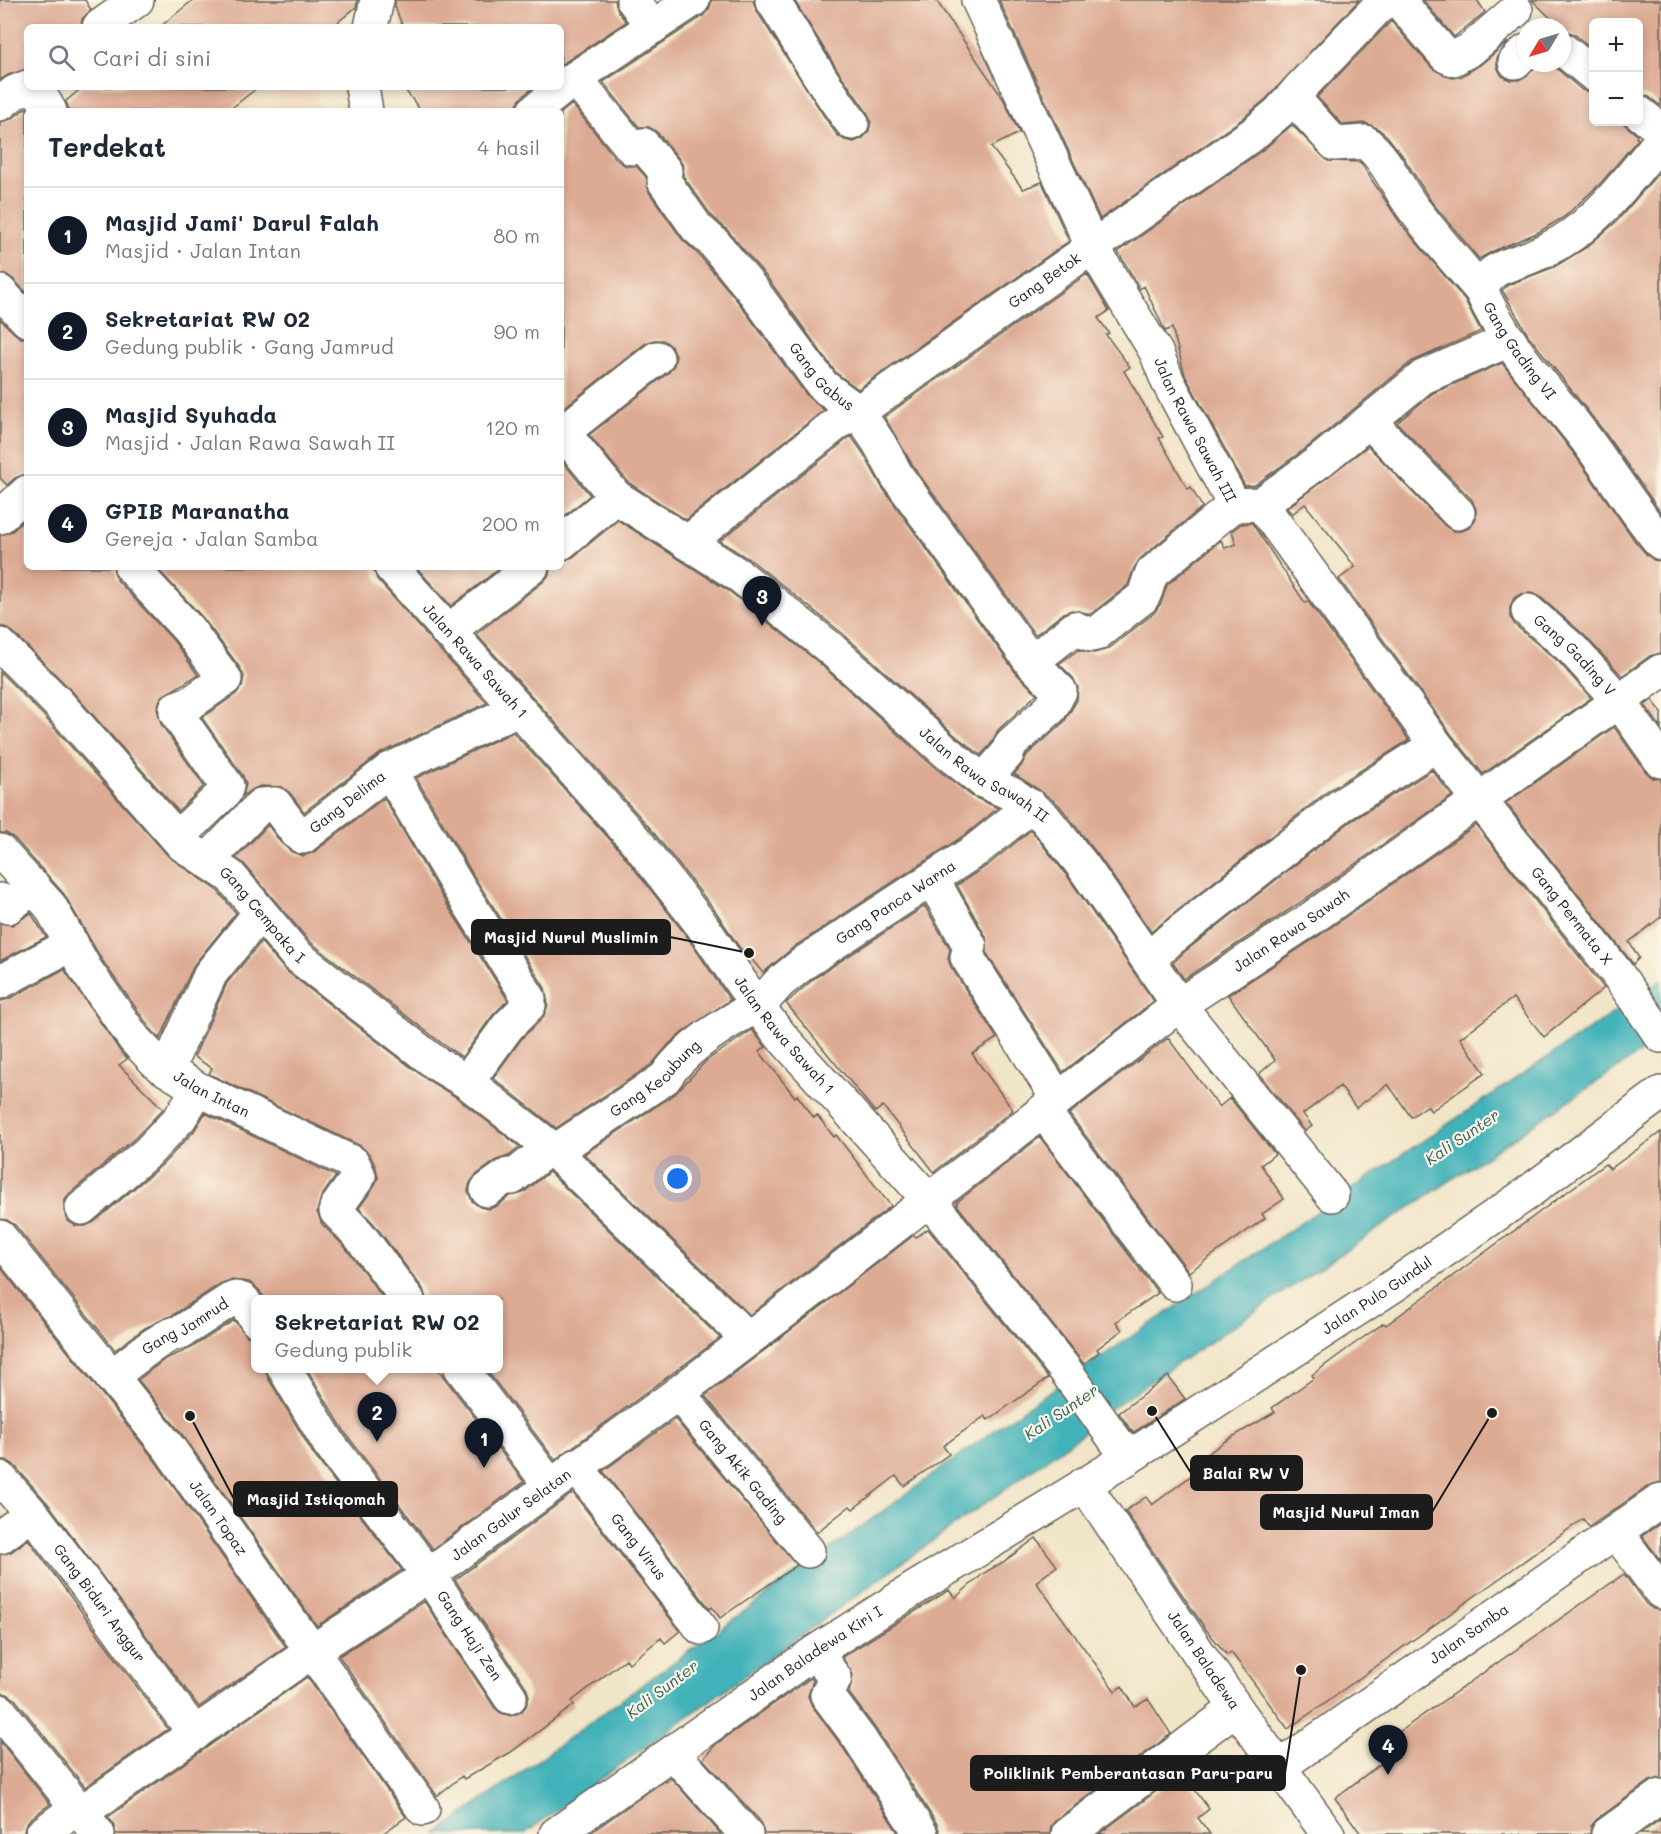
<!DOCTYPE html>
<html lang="id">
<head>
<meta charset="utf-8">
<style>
	:root { --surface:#fff; --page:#f2f2f3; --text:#1f2937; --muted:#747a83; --line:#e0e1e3; --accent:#111827 }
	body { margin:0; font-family:Mali,sans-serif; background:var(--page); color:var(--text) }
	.controls { position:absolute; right:18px; top:18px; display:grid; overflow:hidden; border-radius:9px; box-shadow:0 3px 9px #0003 }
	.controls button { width:54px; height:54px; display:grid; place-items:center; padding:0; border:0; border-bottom:2px solid var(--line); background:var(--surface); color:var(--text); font:30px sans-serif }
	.compass { position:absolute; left:1517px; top:18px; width:54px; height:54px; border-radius:50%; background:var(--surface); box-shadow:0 3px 9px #0003; rotate:232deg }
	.you { position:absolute; left:678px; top:1179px; width:21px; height:21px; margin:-15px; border:4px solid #fff; border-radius:50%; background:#1a73e8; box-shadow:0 0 0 9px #1a73e833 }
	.badge { display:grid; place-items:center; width:39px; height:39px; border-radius:50%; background:var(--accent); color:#fff; font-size:20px; font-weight:700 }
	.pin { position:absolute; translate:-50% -50px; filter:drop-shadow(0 2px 3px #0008) }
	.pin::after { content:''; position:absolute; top:32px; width:21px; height:18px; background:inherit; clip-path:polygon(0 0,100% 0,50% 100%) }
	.popup { position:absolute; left:251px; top:1295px; width:252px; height:78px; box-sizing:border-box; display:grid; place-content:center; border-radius:9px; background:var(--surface); filter:drop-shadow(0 2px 4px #0005); font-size:20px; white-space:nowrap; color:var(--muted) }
	.popup b { font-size:22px; color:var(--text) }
	.popup::after { content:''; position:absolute; left:50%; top:100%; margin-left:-12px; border:12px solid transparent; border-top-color:var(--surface) }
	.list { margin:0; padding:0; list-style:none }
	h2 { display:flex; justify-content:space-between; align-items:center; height:78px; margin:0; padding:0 24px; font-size:26px }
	h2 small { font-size:20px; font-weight:400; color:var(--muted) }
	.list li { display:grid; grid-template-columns:39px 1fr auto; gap:18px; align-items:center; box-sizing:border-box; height:96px; padding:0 24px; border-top:2px solid var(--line) }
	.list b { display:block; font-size:22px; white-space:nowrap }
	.list p { margin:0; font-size:20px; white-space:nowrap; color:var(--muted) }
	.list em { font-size:20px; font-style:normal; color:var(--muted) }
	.icon { flex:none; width:33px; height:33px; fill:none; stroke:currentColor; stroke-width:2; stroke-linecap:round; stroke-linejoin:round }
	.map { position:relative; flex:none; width:1661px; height:1834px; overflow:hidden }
	.search { position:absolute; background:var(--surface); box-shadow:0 3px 9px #0003; left:24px; top:24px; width:540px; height:66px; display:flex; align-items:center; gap:15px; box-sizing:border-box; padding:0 21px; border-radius:9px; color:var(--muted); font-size:22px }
	.panel { position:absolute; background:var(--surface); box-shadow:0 3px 9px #0003; left:24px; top:108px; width:540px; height:462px; border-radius:9px }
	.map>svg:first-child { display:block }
</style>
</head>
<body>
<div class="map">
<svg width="1661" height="1834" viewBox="0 0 1661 1834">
	<rect width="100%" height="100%" fill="#fcf5e5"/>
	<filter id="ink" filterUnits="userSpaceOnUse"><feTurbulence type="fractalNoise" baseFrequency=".0167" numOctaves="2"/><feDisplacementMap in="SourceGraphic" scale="12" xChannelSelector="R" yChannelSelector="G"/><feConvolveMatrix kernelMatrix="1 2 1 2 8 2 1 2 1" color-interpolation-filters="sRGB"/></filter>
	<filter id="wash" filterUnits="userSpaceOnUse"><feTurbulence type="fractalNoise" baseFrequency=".008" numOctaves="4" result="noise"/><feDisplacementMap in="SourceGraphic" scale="24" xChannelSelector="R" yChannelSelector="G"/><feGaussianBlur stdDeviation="1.35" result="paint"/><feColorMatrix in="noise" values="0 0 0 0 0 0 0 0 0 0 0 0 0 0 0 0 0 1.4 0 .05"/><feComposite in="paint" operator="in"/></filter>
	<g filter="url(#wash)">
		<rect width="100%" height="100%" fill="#f1e5c8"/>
		<path fill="#eed7bb" d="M129 87H320L317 100 320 111H147Z"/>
		<path fill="#42b2ba" stroke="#2f676b" stroke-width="1.5" d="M1661 981V1039L1101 1415 1079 1436 524 1834H436L1028 1406Z"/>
		<g id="blocks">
			<path fill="#ddab94" d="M0 0H85L91 10 82 19 81 27H27V69L8 75 0 80Z
				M193 0H358L356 7 332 27H160Z
				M395 0H615L618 11 626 22 561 65V27H403L395 7Z
				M712 0H753L756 10 826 119 837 135 845 140 854 142 863 138 869 131 871 121 867 112 836 68 794 0H936L1004 100 1019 133 991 147 1023 189 1042 182 1069 241 858 389 836 373 769 280 728 231 711 215 683 176V166L679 159 657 132 649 127H639L603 82 703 16 709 9Z
				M999 0H1359L1266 99 1242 119 1100 219Z
				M1423 0H1477L1485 12 1454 37Z
				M1532 0H1661V106L1649 97 1638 94V22H1593V50L1574 34 1564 31Z
				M1391 21 1432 68 1446 76 1453 78 1462 76 1480 65 1508 42 1497 58V67L1502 76 1510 80H1519L1528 75 1540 63H1550L1582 90 1593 93V122H1622L1637 135 1636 137 1638 139 1601 183 1564 217 1537 233 1493 251 1479 259 1431 201 1402 155 1387 136 1377 128 1365 123 1343 125 1317 97Z
				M83 87H258L228 111H69L66 101Z
				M403 87H534L522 97 517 104 516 111H421Z
				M572 104 617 160 626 166H636L646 177 649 192 682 239 700 256 739 303 808 397 824 410 686 520 629 483 589 435 669 372 674 365 676 356 671 346 663 340H654L646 343 561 410V113Z
				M26 108 27 109V293L13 279 6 274H0V122L11 119Z
				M1292 125 1328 161 1360 162 1401 224 1465 300 1481 331 1411 362 1309 446 1255 485 1245 486 1185 375 1172 328 1165 331 1144 286 1140 289 1118 252 1264 149Z
				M1661 170V513L1605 433 1528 335 1502 290 1508 285 1554 267 1587 247 1616 222Z
				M1087 274 1109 311 1098 318 1109 333 1106 335 1130 367 1124 371 1163 437 1159 438 1188 489 1191 487 1202 507 1140 559 1134 568 1128 585 1091 614 1072 610 1064 613 1035 635 913 466 884 417Z
				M0 319 14 333 21 338H27V474L15 478 7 485 0 478Z
				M1502 363 1575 455 1635 541 1647 555 1654 560 1661 561V653L1650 656 1622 676 1584 635 1540 597 1531 593 1521 594 1514 598 1510 608V617L1515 625 1559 662 1591 698 1483 774 1451 734 1339 579 1355 567 1346 555 1305 504 1292 514 1287 508 1368 446 1445 526 1453 531H1462L1471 527 1476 518V509L1472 500 1397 423 1433 393Z
				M851 436 863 453 882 487 1016 673 1037 694 998 730 991 744 981 755 957 737 842 633 752 561 720 541Z
				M561 460 590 495 561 519Z
				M27 518V567H113L117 580 174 641 198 675 161 697 157 708 161 724 204 786 178 811 70 689 13 632 5 627H0V535L12 531Z
				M618 520 729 591 818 662 933 766 972 796 998 808 965 835 795 946 763 973 743 949 741 950 716 912 650 828 476 634 543 582 549 575 550 567H561V561L573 557Z
				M1252 523 1305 603 1308 601 1409 740 1328 791 1151 932 1098 855 1059 805 1038 789 1014 774 1021 766 1027 755 1064 722 1077 700 1078 688 1073 678 1059 664 1078 650 1094 653 1108 649 1154 613 1161 603 1167 585 1221 540 1225 548 1236 544 1232 531 1241 524Z
				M156 567H373L377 579 487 703 381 753 304 812 290 793 282 787 260 786 248 792 243 796 246 784 243 776 202 718 236 694 242 686 244 676 240 668 203 618Z
				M416 567H501L451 606Z
				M0 672 43 715 169 857 217 890 236 913 194 965 160 1039 150 1028 102 960 64 894 14 838 6 833H0Z
				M1652 700 1661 711V728L1645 705Z
				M1614 727 1646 772 1653 778 1661 779V917L1629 942 1639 958 1633 964 1506 803Z
				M513 732 622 853 686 935 730 1000 683 1032 669 1044 652 1064 556 1128 493 1078 522 1038 543 1018 548 1005 545 988 473 875 416 778Z
				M1432 770 1452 796 1298 904 1184 979 1173 963 1183 953 1351 821Z
				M384 798 441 895 508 1000 493 1015 462 1057 448 1048 309 941 244 864 236 858 268 825 281 843 292 852 303 856 314 852Z
				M1476 825 1604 988 1544 1037 1513 998 1460 1038 1485 1073 1431 1111 1427 1106 1411 1117 1388 1084 1356 1108 1340 1086 1303 1114 1312 1126 1305 1131 1259 1074 1275 1060 1228 995 1320 935Z
				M1031 830 1068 877 1154 1001 1063 1072 987 954 986 937 957 885 988 865Z
				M925 906 950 949 948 959 951 967 997 1038 972 1054 1013 1110 934 1172 883 1106 875 1112 786 1003 816 977Z
				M31 913 46 937 0 961V923L12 925Z
				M261 942 285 970 426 1079 456 1097 520 1147 509 1156 497 1160 476 1175 470 1183 468 1191 472 1201 480 1207 489 1209 497 1206 510 1196 523 1193 549 1172 720 1338 555 1460 485 1368H498V1299H426L423 1289 374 1224 359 1208 374 1187 378 1178 376 1168 370 1155 361 1146 209 1074 212 1068 194 1057 227 983Z
				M64 969 120 1051 127 1059 119 1065 163 1109 135 1138 69 1194 64 1202V1211L68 1221 76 1226H85L94 1222 162 1165 194 1131 205 1113 336 1176 321 1197 317 1212 322 1224 345 1247 384 1299H265L259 1290 249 1282 230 1280 220 1284 173 1315 145 1328 115 1350 15 1225 7 1220 0 1219V1001L9 999Z
				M752 1030 766 1047 759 1051 795 1097 797 1095 814 1118 817 1115 834 1137 836 1135 891 1206 750 1315 584 1154 675 1094 706 1061Z
				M1168 1038 1219 1107 1230 1098 1275 1154 1261 1165 1284 1199 1262 1214 1265 1218 1189 1272 1069 1114Z
				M1661 1132V1482L1650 1485 1589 1527 1583 1519 1288 1729 1231 1652 1227 1655 1205 1628 1125 1511 1146 1497 1152 1505 1208 1463 1204 1457 1222 1443 1275 1412 1272 1408 1314 1378 1312 1375 1347 1349 1384 1323 1386 1325 1605 1164 1610 1169Z
				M1040 1137 1158 1293 1116 1322 1122 1330 1097 1349 1099 1352 1084 1364 957 1205V1202Z
				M928 1229 1048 1378 988 1420 985 1416 943 1446 949 1454 904 1486 896 1476 853 1509 850 1506 817 1532 705 1396 914 1235 916 1237Z
				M0 1267 154 1459 286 1647 199 1707 50 1506 14 1465 6 1460H0Z
				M234 1320 247 1336 255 1338V1368H265L268 1378 314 1455 402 1570 317 1626 184 1437 138 1380 165 1359 191 1348Z
				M306 1368H437L524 1482 433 1549 346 1434Z
				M1168 1376 1185 1399 1133 1433 1119 1413Z
				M675 1419 797 1565 720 1618 712 1607 710 1609 603 1471Z
				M573 1493 680 1631 665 1643 661 1638 629 1663 626 1659 572 1701 574 1705 511 1752 464 1779 462 1776 437 1796 339 1656 424 1601 495 1708 501 1713 511 1716 521 1712 526 1706 529 1696 526 1687 455 1580Z
				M1661 1523V1561L1642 1536Z
				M1036 1538 1057 1566 1036 1582 1115 1691 1122 1686 1135 1707 1148 1699 1171 1734 1057 1819 1051 1826 1050 1834H940L937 1824 875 1728 849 1693 853 1675 842 1657 949 1590 955 1598 984 1573 1003 1562Z
				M28 1539 168 1729 85 1787 15 1699 7 1694 0 1693V1555L11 1552Z
				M1624 1574 1646 1604 1653 1609 1661 1610V1778L1650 1781 1597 1819 1591 1826 1590 1834H1361L1335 1798 1404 1746 1396 1734Z
				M307 1677 406 1817 382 1834H116L113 1823 108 1817Z
				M811 1678 813 1680 808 1696 812 1706 844 1749 899 1834H764L760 1821 703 1759 716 1744Z
				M0 1741 50 1804 30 1819 25 1826 24 1832 21 1834H0Z
				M1182 1772 1209 1809 1198 1818 1210 1834H1099Z
				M671 1778 721 1834H589L665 1780 666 1782Z
				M1661 1819V1834H1640Z"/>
		</g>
	</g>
	<g filter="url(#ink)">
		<use href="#blocks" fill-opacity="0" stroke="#676258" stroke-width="1.5"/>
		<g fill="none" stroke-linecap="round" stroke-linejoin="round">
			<g stroke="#676258" stroke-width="36">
				<g id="minor">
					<path d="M633 0 653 27"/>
					<path d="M772 0C799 41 822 84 852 123"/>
					<path id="s1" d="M978 0 1093 248 1156 352 1168 382 1234 505 1261 504 1436 745 1616 972 1661 1036"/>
					<path d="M1398 0 1446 56 1453 59 1471 49 1516 10"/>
					<path d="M99 27 137 0"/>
					<path d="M371 27 377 0"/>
					<path d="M1562 49 1594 75"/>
					<path d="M1515 62 1526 51"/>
					<path id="s2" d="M575 78 632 148 643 145 665 171 664 181 697 228 714 243 754 292 823 386 858 412 879 443 897 476 1031 662 1060 691 1051 708 1011 744 1007 754 983 781"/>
					<path d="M36 87 50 111"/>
					<path d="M362 87 366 111"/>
					<path d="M1293 98 1335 144 1365 142C1388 159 1398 190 1416 212 1437 239 1459 265 1481 290"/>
					<path d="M0 104 15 92 27 87"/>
					<path d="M534 111 575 78 693 0"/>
					<path d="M1638 112 1661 130"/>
					<path id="s3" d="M1661 140C1631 176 1601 218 1561 242 1548 249 1533 257 1519 261 1500 268 1488 270 1481 290 1504 343 1544 386 1579 430 1608 467 1631 507 1661 543"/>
					<path d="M0 292 27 320"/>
					<path d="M1369 421 1458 513"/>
					<path id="s4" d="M561 430 616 497 740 576 830 648 945 751 983 781 1014 795 1044 817 1083 866 1179 1005 1332 1195"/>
					<path d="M563 432 657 358"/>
					<path d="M1261 504 1320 461 1423 377 1509 340"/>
					<path d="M0 517 27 492"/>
					<path d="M561 543 616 497"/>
					<path id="s5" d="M687 543 841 420 858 412 1253 134 1279 112 1299 89 1385 0"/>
					<path d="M131 567 188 629 225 679 192 702 176 708V713L227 786 225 792 177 838"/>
					<path id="s6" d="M391 567 636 841 701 924 757 1006 781 1036 929 1200 1063 1367 1128 1458"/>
					<path id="s7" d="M1528 611 1572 649 1619 701 1661 761"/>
					<path d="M447 632 532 567"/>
					<path id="s8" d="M0 645 57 702 183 845 230 876 296 955 437 1064 467 1082 550 1147 748 1339"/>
					<path d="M1031 662 1075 628 1091 635 1096 634 1142 598C1148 590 1147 582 1152 573L1234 505"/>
					<path d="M389 770 457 885 529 998V1005L508 1026 467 1082"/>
					<path id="s9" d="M0 851 50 906 86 970 135 1040 159 1065 198 1089 353 1163 359 1176 336 1208V1211L359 1235 408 1300"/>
					<path id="s10" d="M207 861 261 805 275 804 296 832 303 837 389 770 518 709"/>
					<path d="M932 879 970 946 967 957 1058 1099"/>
					<path d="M0 900 8 907 34 887"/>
					<path d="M1149 959 1171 939 1340 806 1436 745"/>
					<path d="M0 982 72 944"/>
					<path id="s11" d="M763 1001 779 983 805 962 976 850 1031 806"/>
					<path d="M167 1070 211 973 260 913"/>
					<path d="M1043 1111 1175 1284"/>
					<path id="s12" d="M555 1151 665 1078C683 1049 727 1022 757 1006"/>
					<path d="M487 1190 508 1175 512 1178 550 1147"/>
					<path d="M82 1208 148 1152 180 1118 198 1089"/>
					<path id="s13" d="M0 1237 169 1448 423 1809"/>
					<path id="s14" d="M284 1368 330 1445 429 1575 510 1697"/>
					<path d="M461 1368 550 1485"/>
					<path id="s15" d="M111 1377C129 1364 161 1334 181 1332L230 1300 236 1298 243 1300 256 1320"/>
					<path id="s16" d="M678 1393 808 1551"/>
					<path id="s17" d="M576 1466 701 1628"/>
					<path id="s18" d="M0 1478 35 1517 93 1594 195 1734"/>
					<path id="s19" d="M1084 1484 1236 1708 1328 1834"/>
					<path d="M1616 1532 1661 1592"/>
					<path d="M0 1537 31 1514"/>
					<path d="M815 1652 835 1678 827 1695 859 1738 921 1834"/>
					<path d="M0 1711 98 1834"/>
					<path d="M673 1753 746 1834"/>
					<path id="s20" d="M1279 1767 1661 1500"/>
					<path id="s21" d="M82 1812 311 1652 429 1575 678 1393 817 1287 1179 1005 1309 920 1661 671"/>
					<path d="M42 1834 78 1807"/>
					<path id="s22" d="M556 1834 815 1652 917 1587 1128 1458 1393 1286 1522 1197 1661 1093"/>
					<path d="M1068 1834 1236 1708"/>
					<path d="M1608 1834 1661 1796"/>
				</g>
			</g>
			<use href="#minor" stroke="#fff" stroke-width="33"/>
		</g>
	</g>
	<g text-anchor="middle" stroke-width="4.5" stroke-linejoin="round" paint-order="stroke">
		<g font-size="15" fill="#1c1c1c" stroke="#fcf5e5">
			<text dy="5" stroke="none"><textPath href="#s5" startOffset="444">Gang Betok</textPath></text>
			<text dy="5" stroke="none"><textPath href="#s3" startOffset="312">Gang Gading VI</textPath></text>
			<text dy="5" stroke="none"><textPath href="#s2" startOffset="398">Gang Gabus</textPath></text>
			<text dy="5" stroke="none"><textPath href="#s1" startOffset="482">Jalan Rawa Sawah III</textPath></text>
			<text dy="5" stroke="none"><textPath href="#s7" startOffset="64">Gang Gading V</textPath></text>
			<text dy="5" stroke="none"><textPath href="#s6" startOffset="126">Jalan Rawa Sawah 1</textPath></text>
			<text dy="5" stroke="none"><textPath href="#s4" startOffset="549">Jalan Rawa Sawah II</textPath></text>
			<text dy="5" stroke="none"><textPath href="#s10" startOffset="192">Gang Delima</textPath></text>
			<text dy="5" stroke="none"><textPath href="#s11" startOffset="166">Gang Panca Warna</textPath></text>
			<text dy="5" stroke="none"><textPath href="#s8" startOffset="378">Gang Cempaka I</textPath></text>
			<text dy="5" stroke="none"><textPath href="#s1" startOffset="1110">Gang Permata X</textPath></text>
			<text dy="5" stroke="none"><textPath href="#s21" startOffset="1497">Jalan Rawa Sawah</textPath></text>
			<text dy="5" stroke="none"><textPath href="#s6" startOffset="612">Jalan Rawa Sawah 1</textPath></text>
			<text dy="5" stroke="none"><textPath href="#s12" startOffset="124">Gang Kecubung</textPath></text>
			<text dy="5" stroke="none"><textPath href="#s9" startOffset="328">Jalan Intan</textPath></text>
			<text dy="5" stroke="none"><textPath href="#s22" startOffset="982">Jalan Pulo Gundul</textPath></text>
			<text dy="5" stroke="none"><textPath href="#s15" startOffset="90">Gang Jamrud</textPath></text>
			<text dy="5" stroke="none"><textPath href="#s16" startOffset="102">Gang Akik Gading</textPath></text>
			<text dy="5" stroke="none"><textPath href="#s21" startOffset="522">Jalan Galur Selatan</textPath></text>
			<text dy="5" stroke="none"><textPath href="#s13" startOffset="356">Jalan Topaz</textPath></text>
			<text dy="5" stroke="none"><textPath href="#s17" startOffset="102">Gang Virus</textPath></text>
			<text dy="5" stroke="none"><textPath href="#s18" startOffset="160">Gang Biduri Anggur</textPath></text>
			<text dy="5" stroke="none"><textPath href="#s20" startOffset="232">Jalan Samba</textPath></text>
			<text dy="5" stroke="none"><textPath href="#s14" startOffset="326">Gang Haji Zen</textPath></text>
			<text dy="5" stroke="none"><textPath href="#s22" startOffset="316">Jalan Baladewa Kiri I</textPath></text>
			<text dy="5" stroke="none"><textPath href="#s19" startOffset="213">Jalan Baladewa</textPath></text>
		</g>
		<g font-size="16" font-style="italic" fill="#2d6063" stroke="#fcf5e5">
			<text transform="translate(1462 1137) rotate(-34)" y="6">Kali Sunter</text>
			<text transform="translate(1061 1412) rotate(-34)" y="6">Kali Sunter</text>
			<text transform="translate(662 1689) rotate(-37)" y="6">Kali Sunter</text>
		</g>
	</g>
	<path fill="none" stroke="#1c1c1c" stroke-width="2" d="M749 953L670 937M1152 1411L1191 1473M190 1416L234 1499M1492 1413L1432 1512M1301 1670L1285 1773"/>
	<g fill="#1c1c1c" stroke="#fcf5e5" stroke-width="2">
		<circle cx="749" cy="953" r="6"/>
		<circle cx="1152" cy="1411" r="6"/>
		<circle cx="190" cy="1416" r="6"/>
		<circle cx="1492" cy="1413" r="6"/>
		<circle cx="1301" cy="1670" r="6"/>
	</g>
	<g fill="#1c1c1c" stroke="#1c1c1c" stroke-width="2">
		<rect x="472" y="920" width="198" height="34" rx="6"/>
		<rect x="1191" y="1456" width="111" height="34" rx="6"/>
		<rect x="234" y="1482" width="163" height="34" rx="6"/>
		<rect x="1261" y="1495" width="171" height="34" rx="6"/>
		<rect x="971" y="1756" width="314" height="34" rx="6"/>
	</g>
	<g font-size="16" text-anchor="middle" font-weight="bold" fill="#fff">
		<text x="571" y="943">Masjid Nurul Muslimin</text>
		<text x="1246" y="1479">Balai RW V</text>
		<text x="316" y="1505">Masjid Istiqomah</text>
		<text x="1346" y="1518">Masjid Nurul Iman</text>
		<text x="1128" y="1779">Poliklinik Pemberantasan Paru-paru</text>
	</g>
</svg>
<div class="controls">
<button>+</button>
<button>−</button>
</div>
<svg class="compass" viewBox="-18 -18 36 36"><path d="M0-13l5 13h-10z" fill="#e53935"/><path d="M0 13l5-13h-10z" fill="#747a83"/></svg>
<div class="you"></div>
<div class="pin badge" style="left:484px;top:1468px">1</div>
<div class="pin badge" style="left:377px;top:1442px">2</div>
<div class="popup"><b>Sekretariat RW 02</b>Gedung publik</div>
<div class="pin badge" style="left:762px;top:626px">3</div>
<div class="pin badge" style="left:1388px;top:1775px">4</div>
<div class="search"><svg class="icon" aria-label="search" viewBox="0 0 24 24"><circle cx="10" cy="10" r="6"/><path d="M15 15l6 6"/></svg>Cari di sini</div>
<section class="panel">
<h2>Terdekat<small>4 hasil</small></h2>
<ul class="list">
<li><span class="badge">1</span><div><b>Masjid Jami' Darul Falah</b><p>Masjid · Jalan Intan</p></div><em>80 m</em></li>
<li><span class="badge">2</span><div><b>Sekretariat RW 02</b><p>Gedung publik · Gang Jamrud</p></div><em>90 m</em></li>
<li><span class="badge">3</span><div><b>Masjid Syuhada</b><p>Masjid · Jalan Rawa Sawah II</p></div><em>120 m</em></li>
<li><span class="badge">4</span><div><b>GPIB Maranatha</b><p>Gereja · Jalan Samba</p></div><em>200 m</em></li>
</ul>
</section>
</div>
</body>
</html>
